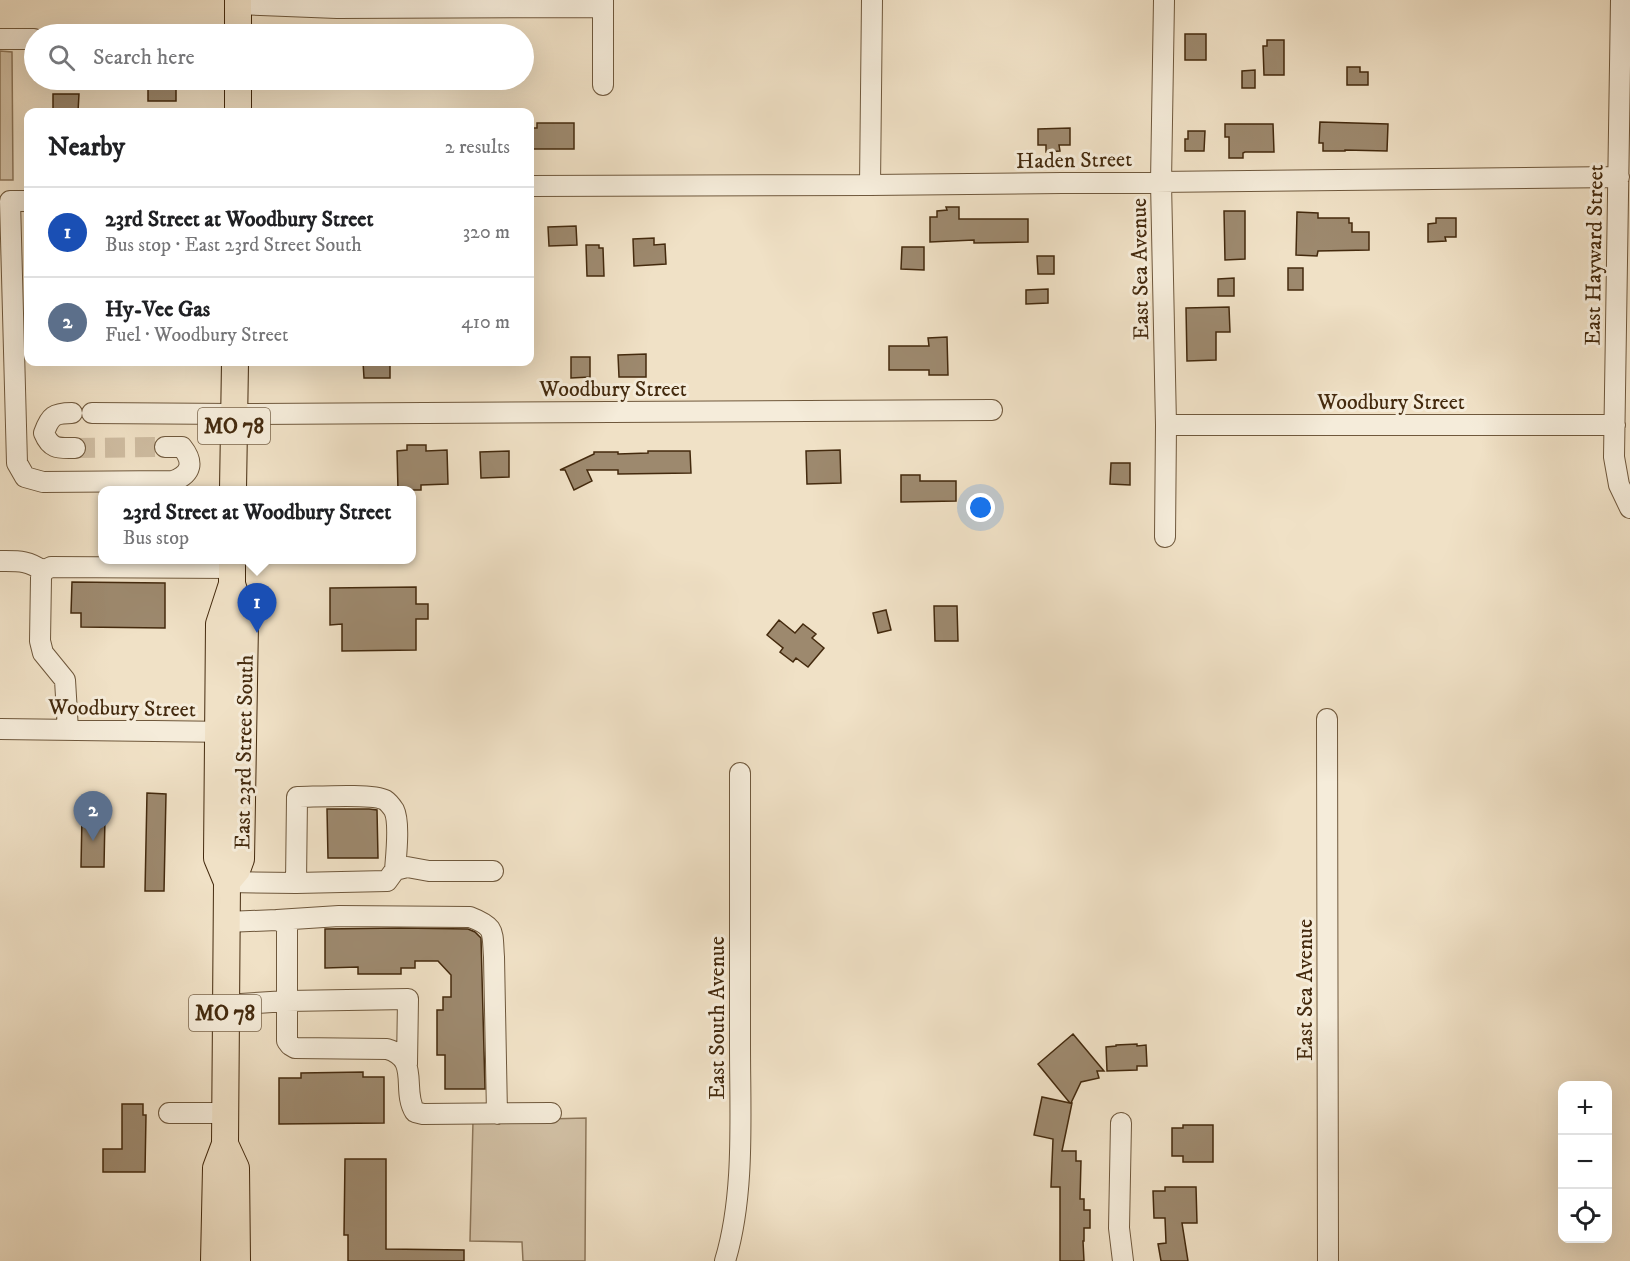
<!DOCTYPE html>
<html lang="en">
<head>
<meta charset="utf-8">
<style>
	:root { --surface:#fff; --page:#f6f6f6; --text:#202124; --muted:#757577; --line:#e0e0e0; --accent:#8f2418 }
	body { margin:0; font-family:"IM FELL DW Pica",serif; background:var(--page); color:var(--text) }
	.controls { position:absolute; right:18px; bottom:18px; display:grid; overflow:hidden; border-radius:12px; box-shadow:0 6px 24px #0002 }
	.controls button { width:54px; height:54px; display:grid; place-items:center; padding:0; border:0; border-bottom:2px solid var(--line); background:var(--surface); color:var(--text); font:30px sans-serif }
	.you { position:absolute; left:981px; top:508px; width:21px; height:21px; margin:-15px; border:4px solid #fff; border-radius:50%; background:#1a73e8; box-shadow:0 0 0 9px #1a73e833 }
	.badge { display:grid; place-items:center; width:39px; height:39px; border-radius:50%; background:var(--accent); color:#fff; font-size:20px; font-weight:700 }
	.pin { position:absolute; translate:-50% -50px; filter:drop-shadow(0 2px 3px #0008) }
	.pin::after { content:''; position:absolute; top:32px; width:21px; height:18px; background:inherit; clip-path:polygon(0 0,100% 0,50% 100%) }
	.popup { position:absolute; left:98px; top:486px; width:318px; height:78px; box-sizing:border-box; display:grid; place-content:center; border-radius:12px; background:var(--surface); filter:drop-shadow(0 2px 4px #0005); font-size:20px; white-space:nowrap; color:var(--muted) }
	.popup b { font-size:22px; color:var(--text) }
	.popup::after { content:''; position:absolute; left:50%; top:100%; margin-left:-12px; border:12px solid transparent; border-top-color:var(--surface) }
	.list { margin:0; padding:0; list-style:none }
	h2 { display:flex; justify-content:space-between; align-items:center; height:78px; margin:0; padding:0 24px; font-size:26px }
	h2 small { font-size:20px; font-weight:400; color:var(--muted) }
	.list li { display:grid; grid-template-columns:39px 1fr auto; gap:18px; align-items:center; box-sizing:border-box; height:90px; padding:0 24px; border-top:2px solid var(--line) }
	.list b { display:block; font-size:22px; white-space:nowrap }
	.list p { margin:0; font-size:20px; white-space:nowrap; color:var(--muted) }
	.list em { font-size:20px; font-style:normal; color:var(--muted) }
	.icon { flex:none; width:33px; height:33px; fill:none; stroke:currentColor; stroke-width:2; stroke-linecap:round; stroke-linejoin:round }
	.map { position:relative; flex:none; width:1630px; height:1261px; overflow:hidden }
	.search { position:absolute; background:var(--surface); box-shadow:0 6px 24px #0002; left:24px; top:24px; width:510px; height:66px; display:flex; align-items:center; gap:15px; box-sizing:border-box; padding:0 21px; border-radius:33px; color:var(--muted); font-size:22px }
	.panel { position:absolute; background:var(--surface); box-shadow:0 6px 24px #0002; left:24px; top:108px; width:510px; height:258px; border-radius:12px }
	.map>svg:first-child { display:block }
</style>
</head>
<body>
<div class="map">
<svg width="1630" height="1261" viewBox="0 0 1630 1261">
	<rect width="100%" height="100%" fill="#f0e1c6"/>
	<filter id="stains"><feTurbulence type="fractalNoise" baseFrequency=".00333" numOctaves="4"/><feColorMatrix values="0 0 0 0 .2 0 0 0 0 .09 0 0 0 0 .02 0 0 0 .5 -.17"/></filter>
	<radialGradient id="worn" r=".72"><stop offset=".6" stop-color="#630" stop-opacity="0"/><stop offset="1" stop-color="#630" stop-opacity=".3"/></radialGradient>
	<path fill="#d3c2a7" stroke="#8c765a" stroke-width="1.5" d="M0 51 12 52 13 180H0Z
		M586 1118 585 1261H523L522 1242 470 1241 473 1121Z"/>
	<path fill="#9d896e" stroke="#442a0e" stroke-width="1.5" d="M1185 34H1206V60H1185Z
		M1267 40H1284V75H1264L1263 46H1267Z
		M1347 67H1360V72H1368V85H1347Z
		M1255 70V88H1242V71Z
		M148 80H176V101H148Z
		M53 94H79L78 112H53Z
		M1320 122 1388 124 1387 151 1345 150V151H1323V143H1319Z
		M537 123H574V149H530V128H537Z
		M1225 124H1273L1274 152H1245L1243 153V158H1229V137H1225Z
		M1070 128V145H1059L1060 151 1046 152V145H1038V129Z
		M1188 131H1205L1204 151H1185V139H1188Z
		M946 207H959V219H1028V242L974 243V240L930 242V217H937V211L947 210Z
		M1224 211H1245V259L1225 260Z
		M1297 212 1318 213V218H1349V223H1352V232H1369V250L1318 251 1317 256 1296 255Z
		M1436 218H1456V237H1445L1446 241 1428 242V224L1436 223Z
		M576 226 577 245 549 246 548 227Z
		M654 238V245L665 244 666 264 634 266 633 239Z
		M586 245H599V248H603L604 276H587Z
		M902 247H924V270L901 269Z
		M1037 256H1054V274H1038Z
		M1288 268H1303V290H1288Z
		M1234 278V296H1218V279Z
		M1048 289V303L1026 304V290Z
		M1229 307 1230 332H1216V360L1187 361 1186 308Z
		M947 337 948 375H929V370H889V346H929L928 338Z
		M646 354V377H619L618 355Z
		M571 357H590V377L571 378Z
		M363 362H390V378H364Z
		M407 445H426V451L447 450 448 484 421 485V490H398L397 451 407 450Z
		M840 450 841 483 807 484 806 451Z
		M509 451V477L481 478 480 452Z
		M648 451H690L691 473 618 474V470H587L592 481 574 490 565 470H560L594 454V452H618V454L648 453Z
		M1111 463H1130V485L1110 484Z
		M901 475H920V481H956V501L901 502Z
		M72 582 165 583V628L81 627V613H71Z
		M416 587V604H428V619H416V650L342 651V624L330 625V588Z
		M934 606H957L958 641H935Z
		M886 610 891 630 878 633 873 613Z
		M779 620 795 633 803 624 816 634 812 638 824 648 808 667 796 658 793 662 780 652 783 648 767 635Z
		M147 793 166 794 164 891H145Z
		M327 809H369L377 810 378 858H328Z
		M82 815 105 816 104 867H81Z
		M400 928 468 929 475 932 481 938 485 1089H445V1055H437V1010H443V997H451V975L438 961H415V968H401V974H358V967L325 968V929Z
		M1073 1034 1104 1071H1097L1099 1078 1081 1082 1071 1103H1072L1062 1151H1076V1161H1081L1080 1199H1084V1210H1090V1228H1084V1241H1083L1084 1261H1060V1187H1051L1053 1139 1034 1135 1042 1097 1070 1103 1038 1064Z
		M1137 1044V1046L1146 1045 1147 1066H1137V1070L1107 1071 1106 1047 1116 1046V1045Z
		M363 1072V1077H384V1123L279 1124V1078H301V1073Z
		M122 1104H143V1115H146L145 1172H103V1149H122Z
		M1183 1125H1213V1162H1183V1156H1172V1128H1183Z
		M345 1159H386V1249L464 1250V1261H348V1235H344Z
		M1165 1187H1196L1197 1223H1182L1188 1261H1161L1158 1244 1166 1243 1165 1218H1154L1153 1191H1165Z"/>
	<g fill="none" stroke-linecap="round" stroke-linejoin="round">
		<path stroke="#cebca1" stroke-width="20" stroke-dasharray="20 10" stroke-linecap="butt" d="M75 448 165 447"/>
		<g stroke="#6f583c" stroke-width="22">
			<path id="minor" d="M603 0V85
				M1164 0 1161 182 1166 425 1165 537
				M1621 0 1614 457 1619 485 1630 508
				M238 4 337 8 603 7
				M0 39H34
				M870 185 872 0
				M530 186 870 185 1619 177
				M28 201H10L17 463 25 477 43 482 173 481C192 474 194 462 182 447H165
				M72 413C54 413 50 416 44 433 51 450 59 448 75 448
				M92 413 234 414 992 410
				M1166 425H1615
				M0 561C18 561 28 560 43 571
				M1327 719 1328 1261
				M0 729 231 732
				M68 730 65 680 43 653 40 641 41 578 43 571 51 567 232 568
				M227 882 296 883 297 797C314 797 372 793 385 800 388 802 392 807 394 810 400 822 396 857 395 870
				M296 883 387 881 395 870 407 867 429 871H493
				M277 920 339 916 470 917C496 927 492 931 494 957L497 1114
				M226 922 277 920 284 923 287 929V1001L408 999 407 1064
				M225 1005 287 1001V1041L290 1045 295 1048 387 1049C421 1059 401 1090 415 1112L423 1114 551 1113
				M169 1113H224
				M1121 1123 1119 1228 1123 1261
				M725 1261C745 1195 740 1116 740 1047 740 956 740 864 740 773"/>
		</g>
		<g stroke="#442a0e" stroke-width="28">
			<path id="major" d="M238 0V34
				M238 112V80
				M233 490 235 362
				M227 882 237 870 241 859 245 624 232 584
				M225 1144 236 1168 237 1261
				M214 1261 216 1168 225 1144 227 882 217 858 219 624 232 584V560"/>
		</g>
		<use href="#minor" stroke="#f5ecda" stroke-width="20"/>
		<use href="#major" stroke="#f0e1c6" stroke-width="26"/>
	</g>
	<g text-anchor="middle" stroke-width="6" stroke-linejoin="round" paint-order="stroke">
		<g fill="#f5ecda" stroke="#79644b" stroke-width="1.5">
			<rect x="198" y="408" width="72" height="36" rx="4.5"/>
			<rect x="189" y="995" width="72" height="36" rx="4.5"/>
		</g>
		<g font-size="21" font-weight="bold" fill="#442a0e">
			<text x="234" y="433">MO 78</text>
			<text x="225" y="1020">MO 78</text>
		</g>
		<g font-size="22" fill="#442a0e" stroke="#f5ecda">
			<text transform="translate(1074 159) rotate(-1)" y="8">Haden Street</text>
			<text transform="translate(1593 255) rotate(-89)" y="8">East Hayward Street</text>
			<text transform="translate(1139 269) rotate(-91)" y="8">East Sea Avenue</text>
			<text x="613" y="396">Woodbury Street</text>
			<text x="1391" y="409">Woodbury Street</text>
			<text transform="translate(122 707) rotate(1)" y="8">Woodbury Street</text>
			<text transform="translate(243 752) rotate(-89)" y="8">East 23rd Street South</text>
			<text transform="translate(1304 990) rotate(-90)" y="8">East Sea Avenue</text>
			<text transform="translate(716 1018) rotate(-90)" y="8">East South Avenue</text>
		</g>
	</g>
	<rect width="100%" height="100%" filter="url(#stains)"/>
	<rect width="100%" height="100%" fill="url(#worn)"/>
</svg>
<div class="controls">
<button>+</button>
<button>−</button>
<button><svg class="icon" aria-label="locate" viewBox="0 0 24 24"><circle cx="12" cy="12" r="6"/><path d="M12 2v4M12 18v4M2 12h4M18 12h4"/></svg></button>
</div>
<div class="you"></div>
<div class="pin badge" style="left:257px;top:633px;background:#1a4fb4">1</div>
<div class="popup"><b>23rd Street at Woodbury Street</b>Bus stop</div>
<div class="pin badge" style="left:93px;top:841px;background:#5c6f8a">2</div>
<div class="search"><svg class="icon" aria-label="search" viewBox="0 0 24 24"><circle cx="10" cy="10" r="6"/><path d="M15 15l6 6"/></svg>Search here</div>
<section class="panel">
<h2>Nearby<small>2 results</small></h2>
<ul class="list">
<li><span class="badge" style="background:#1a4fb4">1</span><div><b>23rd Street at Woodbury Street</b><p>Bus stop · East 23rd Street South</p></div><em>320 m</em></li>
<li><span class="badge" style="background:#5c6f8a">2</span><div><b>Hy-Vee Gas</b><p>Fuel · Woodbury Street</p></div><em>410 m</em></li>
</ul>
</section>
</div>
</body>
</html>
